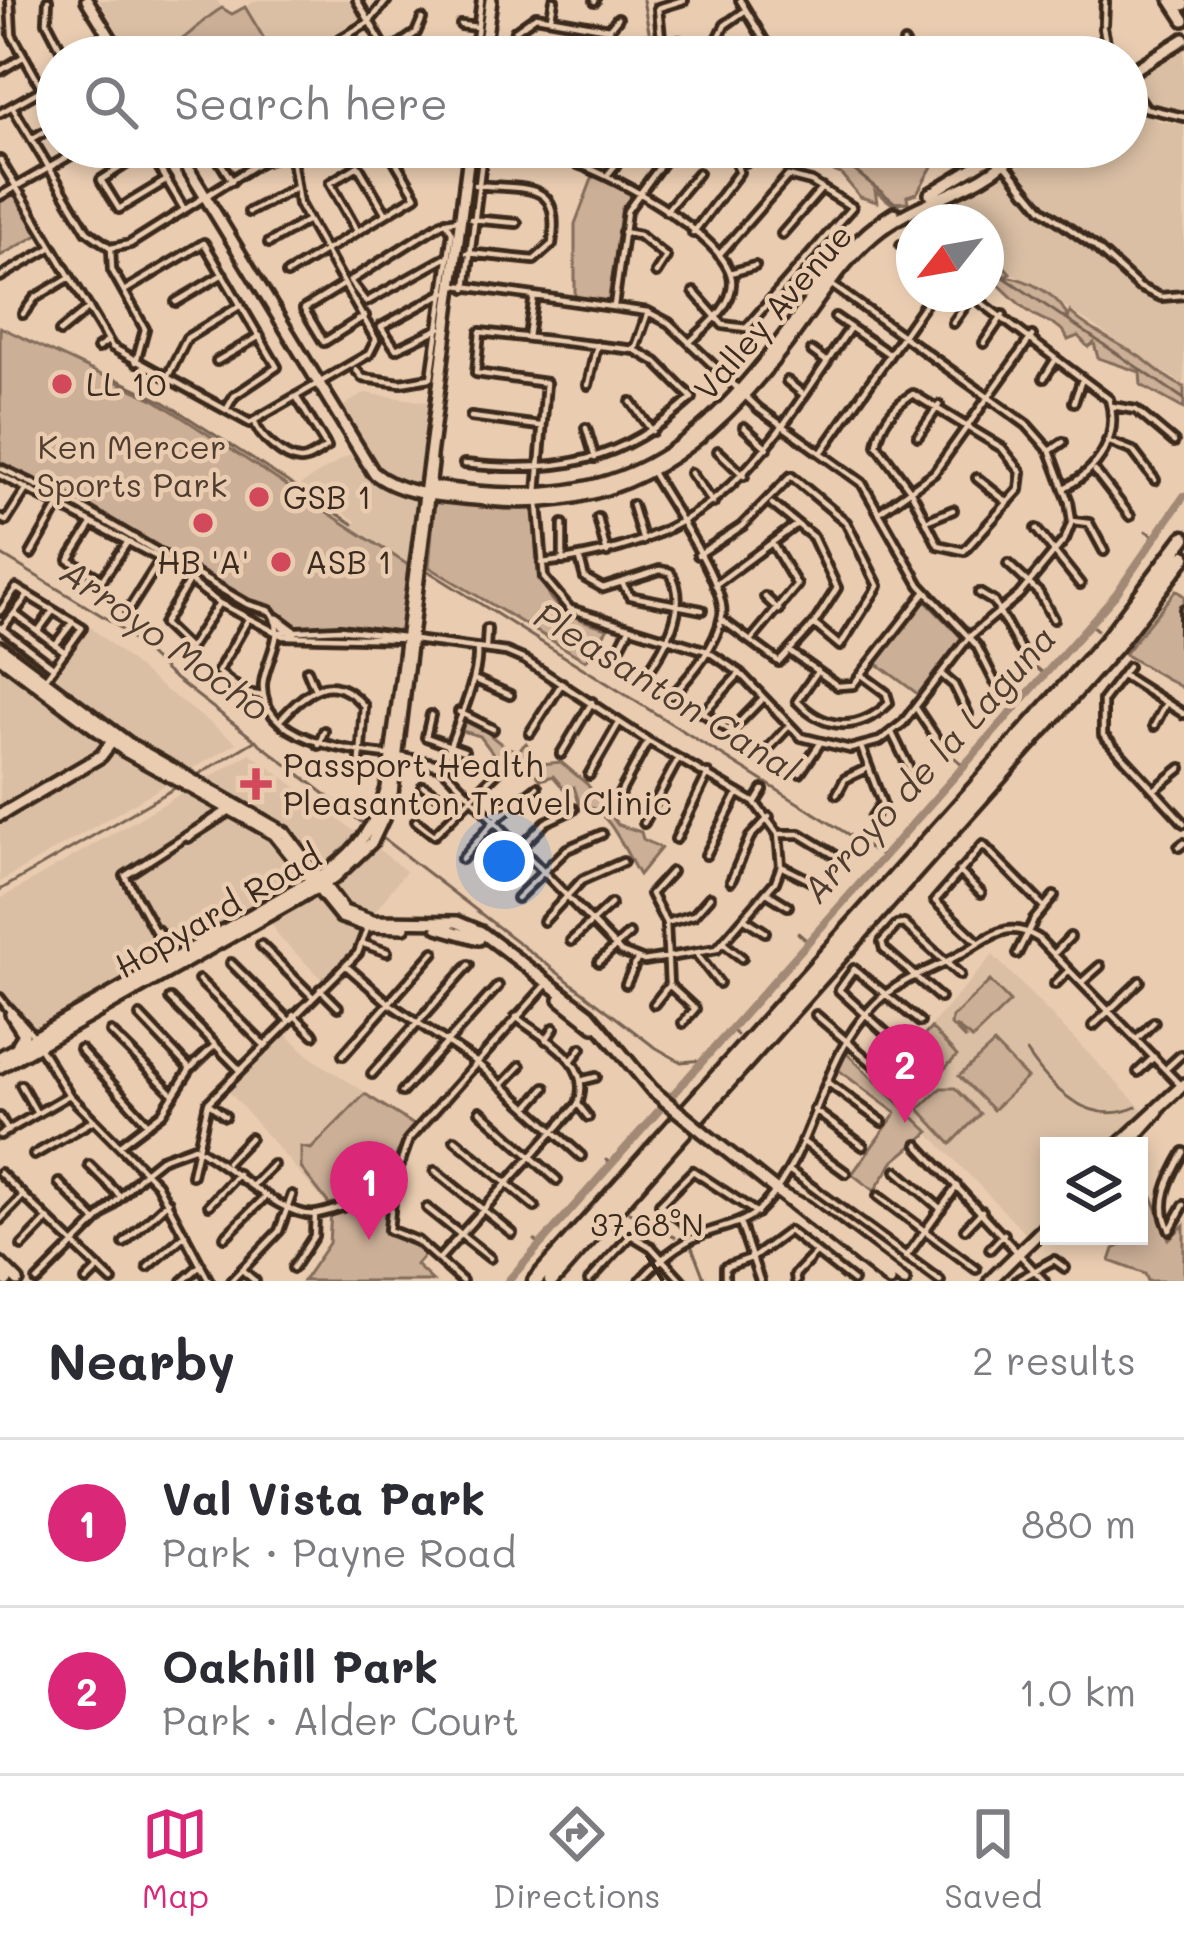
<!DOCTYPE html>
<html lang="en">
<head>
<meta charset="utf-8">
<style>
	:root { --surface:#fff; --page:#f7f7f7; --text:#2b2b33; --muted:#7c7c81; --line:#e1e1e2; --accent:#db2777 }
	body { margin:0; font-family:Mali,sans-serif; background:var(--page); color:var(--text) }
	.controls { position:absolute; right:36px; bottom:36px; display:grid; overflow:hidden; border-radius:0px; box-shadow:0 6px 18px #0003 }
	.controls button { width:108px; height:108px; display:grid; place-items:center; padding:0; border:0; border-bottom:3px solid var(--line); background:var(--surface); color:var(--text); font:60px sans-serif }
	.compass { position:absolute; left:896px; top:204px; width:108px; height:108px; border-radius:50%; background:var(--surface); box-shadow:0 6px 18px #0003; rotate:239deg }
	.you { position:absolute; left:504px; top:861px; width:42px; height:42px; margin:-30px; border:9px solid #fff; border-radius:50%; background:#1a73e8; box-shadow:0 0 0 18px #1a73e833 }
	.badge { display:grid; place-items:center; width:78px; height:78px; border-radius:50%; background:var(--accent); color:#fff; font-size:39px; font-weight:700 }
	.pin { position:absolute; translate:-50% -99px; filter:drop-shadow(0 3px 6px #0008) }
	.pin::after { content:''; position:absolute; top:63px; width:42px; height:36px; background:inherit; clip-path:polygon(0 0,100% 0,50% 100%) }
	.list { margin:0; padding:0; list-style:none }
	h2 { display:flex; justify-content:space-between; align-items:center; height:156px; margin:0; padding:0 48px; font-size:51px }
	h2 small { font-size:39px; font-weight:400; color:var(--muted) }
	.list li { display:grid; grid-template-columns:78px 1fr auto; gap:36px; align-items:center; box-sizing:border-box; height:168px; padding:0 48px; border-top:3px solid var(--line) }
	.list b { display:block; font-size:45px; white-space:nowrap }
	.list p { margin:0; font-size:39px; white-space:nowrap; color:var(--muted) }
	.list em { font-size:39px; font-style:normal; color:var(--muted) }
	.icon { flex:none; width:66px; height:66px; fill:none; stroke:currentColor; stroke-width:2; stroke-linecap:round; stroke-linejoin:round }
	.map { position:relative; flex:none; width:1184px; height:1281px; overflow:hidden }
	.search { position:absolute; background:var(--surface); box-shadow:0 6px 18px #0003; left:36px; right:36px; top:36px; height:132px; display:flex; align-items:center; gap:30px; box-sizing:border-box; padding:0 42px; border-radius:66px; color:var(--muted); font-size:45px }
	.sheet { height:492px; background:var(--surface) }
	nav { display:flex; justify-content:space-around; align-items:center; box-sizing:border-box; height:168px; border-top:3px solid var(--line); background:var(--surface); font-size:33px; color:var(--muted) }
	nav a { display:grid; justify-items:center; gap:6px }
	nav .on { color:var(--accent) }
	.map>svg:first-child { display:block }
</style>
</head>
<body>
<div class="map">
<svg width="1184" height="1281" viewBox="0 0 1184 1281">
	<rect width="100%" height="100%" fill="#eacdb1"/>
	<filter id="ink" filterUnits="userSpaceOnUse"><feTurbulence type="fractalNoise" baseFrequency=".00833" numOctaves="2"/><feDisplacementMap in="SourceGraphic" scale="24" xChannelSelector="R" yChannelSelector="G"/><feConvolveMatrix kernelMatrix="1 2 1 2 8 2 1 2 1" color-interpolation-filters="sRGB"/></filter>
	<g filter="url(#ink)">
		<path fill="#dabfa4" d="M99 0H217L222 8 178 42 186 57H133Z
			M257 0H352L365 21 305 57H275L245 7Z
			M1184 42V112L1155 107 1130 78Z
			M1127 99 1158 121 1184 124V385L1013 273 986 250V222H938L932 216 933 209 995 176 1028 147H1127Z
			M365 393 435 403 425 484 389 475 366 452 340 408Z
			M355 451 370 472 424 493 413 568 352 528 356 521 300 485Z
			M89 626 159 685 237 743 184 774 49 680Z
			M0 662 101 741 98 748 0 805Z
			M113 749 170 782 0 882V817Z
			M250 753 361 836 320 867 287 829 200 783Z
			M186 791 216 807 218 814 118 872 163 956 32 1028 0 992V899Z
			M233 816 276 839 298 876 178 948 171 947 132 877Z
			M373 845 406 871 371 917 350 910 330 889Z
			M311 897 363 935 357 950 324 981 279 937 269 918Z
			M993 955 1144 1111 1112 1146H1049V1216L1030 1238 880 1083Z
			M283 1031 313 1059 417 1125 397 1157 389 1192 328 1206 226 1088Z"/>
		<path fill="#cbaf97" stroke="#836c5a" stroke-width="3" d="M245 7 275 57H186L177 43C195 31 204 18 222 8L232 14Z
			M777 147H830L829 155 845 160 852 155 843 147H943L917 193 907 196 908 202 891 203 875 191 877 202 860 197 841 174Z
			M595 171 634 193 623 211 608 303 575 298V224Z
			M13 192 40 234 0 256V200Z
			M986 253 995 255 1010 273 1003 276C1026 278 1063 296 1068 320L1070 312C1090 331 1113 340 1137 355 1154 365 1164 379 1184 387V409L1141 385 1140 372 1098 358 1094 343 1088 347 1078 336 1068 340C1061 322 1047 324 1031 313 1014 302 1001 284 986 274Z
			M0 327 157 401 408 565 402 628 397 633 341 626 297 631 257 620 169 561 0 473Z
			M435 496 532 507C556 565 513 606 608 628L586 661 429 567Z
			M1176 590 1184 596V689L1124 654Z
			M924 600 962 638 919 695 876 663Z
			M459 717C486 721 492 746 518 751L526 743 540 764 561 762 587 784 618 825 641 832 643 839 661 848 639 875C623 849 610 808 579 803L574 787 564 789 553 776 541 780C532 768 518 760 503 767L480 736 455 729Z
			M990 981 1010 1002 972 1039 955 1026 966 1040 951 1025 952 1018Z
			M931 1028 957 1056 909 1105 885 1081Z
			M994 1044 1027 1078 993 1110 959 1076Z
			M845 1052 929 1132 894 1161 874 1191 852 1174 896 1113 837 1069Z
			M941 1088H955L980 1114 951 1144 919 1109Z
			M365 1094 414 1125 397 1153 388 1191 329 1204 301 1168V1147L311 1149Z
			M1148 1186 1169 1239 1184 1225V1281H1148L1145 1274 1110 1261 1114 1249 1139 1236V1212Z
			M381 1198 389 1202 386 1233 427 1252 416 1265 433 1281H303L329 1243 331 1211Z"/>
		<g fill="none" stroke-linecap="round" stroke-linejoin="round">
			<path stroke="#786352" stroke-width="3" d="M643 0 654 57
				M801 147 850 167 919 222
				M986 265 1184 399
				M106 374 164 402 353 524
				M1146 531 1156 537
				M0 554 114 623 168 673 369 828
				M428 571 881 855
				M1089 623 1097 630
				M1036 667 1044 674
				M955 758 964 766
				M194 777 256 740
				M381 837 653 1046 681 1062 703 1060
				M0 890 180 785
				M798 933 806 940
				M731 1029 737 1035
				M1027 1052C1050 1087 1089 1128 1136 1107
				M606 1160 611 1164
				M629 1212 675 1237
				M535 1240 540 1245
				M692 1247 705 1281"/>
			<path stroke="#a18974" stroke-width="8" d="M508 1281 1116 594 1184 496"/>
			<g stroke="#3b2a1e" stroke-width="14">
				<path id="street" d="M10 0 12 35 43 90
					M48 0 47 22 65 57
					M357 0 390 57
					M740 0 774 57
					M595 1V0
					M551 17 554 0
					M1104 24 1105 2
					M461 25 477 27
					M1103 28 1109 57
					M609 29 618 18
					M662 41H680
					M904 43 908 50
					M511 48 582 56
					M389 52 416 33 422 19
					M910 54 912 57
					M208 57H225
					M310 57 369 22 387 0
					M474 57 481 0
					M510 57 515 31 536 16 609 29 620 57
					M663 57 658 8 684 0
					M709 57 725 25 746 10
					M756 57 769 48
					M0 71 23 57
					M1127 80 1146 108
					M1127 92 1141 107 1184 117
					M13 108 87 231 111 248 130 244 260 162 304 147
					M0 113 57 81
					M32 139 57 124
					M147 147 184 209
					M211 147 232 181
					M251 147 260 162
					M448 147C482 159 523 152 558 158 600 166 732 237 732 283 732 308 706 326 690 342
					M148 150 101 180 119 209 167 180
					M0 160 112 347 250 423 369 354 376 340 299 204 290 147
					M1004 163 1042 209 1094 246 1139 287 1161 297 1184 295
					M739 164 751 160
					M1006 164 1026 192
					M609 173 630 147
					M0 196 85 147
					M666 211 698 173
					M249 212 295 188
					M471 219 517 223
					M357 231 330 183 358 166 386 214
					M623 232 639 235 666 257 656 273
					M693 233 739 172 734 156 724 147
					M782 234 822 188
					M269 243 308 220
					M901 245 914 255
					M111 248 112 270 145 329 136 362
					M467 253 534 260 552 244C562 179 527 190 475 185
					M449 256 366 302 350 281 442 223 457 220
					M730 273 755 266
					M287 274 416 196 387 147
					M0 277 52 247
					M343 285 304 309 324 342 365 316
					M456 285 648 312 669 323 759 409 862 483 920 585 977 646 995 682
					M466 288 483 152
					M124 291 204 243 277 367 234 396 226 410
					M694 292 723 325 746 328 852 207 811 182 788 176 719 255
					M970 294 1109 399C1121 438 1097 471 1064 488
					M176 302 223 274
					M614 306 627 211 668 155
					M23 314 35 298 70 277
					M835 317 889 354
					M953 323 972 296
					M440 328 396 349 381 327 445 292
					M60 332 89 308
					M528 337 534 296
					M984 343 1003 315
					M98 348 108 341
					M635 350 648 312
					M812 351 827 362
					M217 361 260 336
					M356 370 363 378 401 383 430 378
					M168 376 187 338 241 305
					M431 378 452 232 446 221
					M1044 378 1054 362
					M787 381 804 395
					M588 385 597 345
					M913 394 1002 448 1021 472 1019 490 964 551 938 545 911 491 877 445C880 423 894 405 913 394Z
					M631 402 652 431
					M1074 402 1081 382
					M1112 406 1136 410 1174 442
					M471 417 540 426
					M255 422C258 436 284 459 300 460 308 461 320 451 327 447L297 398
					M744 427 767 448
					M586 428 595 458
					M918 436 939 405
					M1107 441 1133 451 1155 480
					M718 451 744 476
					M1050 451 1063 442
					M821 453 932 294
					M464 464C557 474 621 463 692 398L656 362 635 350 480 332 476 373 546 383 537 493
					M0 468 74 503 247 604 270 611C288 632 265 660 263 684 260 740 349 751 387 755
					M1095 471 1130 516
					M691 473 713 503
					M0 475 161 559 219 603 283 636 406 639
					M977 478 1008 503
					M538 504 544 578 570 609 707 651 740 673 801 737 850 749 880 741 903 723 969 637 1019 595 1065 539 1072 521 1069 502 1050 451 1027 425 804 265
					M632 505 643 541
					M881 511 934 473 1032 336
					M0 518 6 521 27 488
					M598 518 607 553
					M926 521 953 510
					M1072 521 1089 523 1104 551
					M92 524 69 560 102 580 127 543
					M563 524V561
					M1036 529 1080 584
					M31 554 60 503
					M698 555 742 526 791 476 846 522 878 586 840 646 814 624
					M580 559 585 578 603 588 660 570 670 572C691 606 664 650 643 679L672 696C691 675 717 646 722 616 728 587 668 501 652 472
					M542 563C719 542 758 462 850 328
					M1008 564 1039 593 1053 619
					M189 581 163 624 189 649 219 603
					M622 583 630 596 702 610
					M715 585 797 524
					M979 593 994 602 1020 649
					M765 597 779 610
					M1184 609V644
					M0 611 16 588 82 628 45 679
					M128 611 161 559
					M15 614 65 652
					M722 620 779 662 814 624 837 588 813 537 772 504
					M247 621 218 672 245 693 264 696
					M0 627 53 667
					M2 629 28 595
					M38 631 52 612
					M277 632 340 629 403 637
					M753 638 797 585 773 545
					M55 645 73 622
					M486 648 487 629
					M789 651 838 686 853 685 924 594
					M615 656 629 629
					M1128 667 1103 700V735L1184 823
					M307 670 314 687
					M817 672 797 701C825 731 859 732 889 703L886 693 863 676
					M740 673 703 713 731 731 762 699
					M941 674 954 685 968 714
					M1124 676 1184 714
					M476 680 510 695
					M916 708 940 744
					M459 712 493 729
					M431 715 426 737 464 751
					M281 719C308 690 332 669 364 706L359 773
					M1154 726 1166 703
					M530 733 562 683
					M892 733 912 774
					M319 745 324 731
					M861 747 882 803 872 818
					M765 752 788 727
					M561 754 592 702
					M398 756 439 764 621 952 644 961 717 949 775 882 781 866 778 834 755 803 648 741 525 660 506 652 414 640
					M401 758 442 767
					M442 767C452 736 480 679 477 650
					M800 773 819 745
					M589 775 619 723
					M423 786 458 807
					M1154 790 1181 768
					M837 794 845 779 868 768
					M616 801 648 741
					M755 803 763 790
					M416 821 434 835 499 770
					M644 823 678 759
					M778 834H800L833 854
					M188 838 227 813
					M676 839 708 774
					M1179 847 1184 843
					M706 855 738 793
					M462 859 496 819 537 787
					M781 866 811 881
					M959 871 981 893
					M671 872 651 894 666 923 669 985 695 1009 683 1023
					M489 880 546 822 574 809
					M731 881 750 837 769 817
					M767 893 788 906
					M517 898 567 849 602 834
					M745 919 765 932
					M544 921 582 880 623 862
					M666 923 694 915 710 897
					M157 930 173 956
					M571 941 611 904
					M978 942 935 901 983 845 1044 907
					M723 943 742 958
					M364 944 387 952
					M261 945 312 996
					M1017 954 1034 920 1054 896
					M1054 954 1070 937
					M698 956 719 983
					M163 960 166 951 125 876 225 811
					M599 962 629 934
					M231 963 289 1021
					M345 965 390 1004 476 1062 581 1156
					M199 980 263 1044
					M1082 982 1100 966
					M626 984 637 960
					M1055 984 1069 970
					M320 989 338 1007
					M0 998 10 1011
					M940 998 884 949 882 942 897 925 904 924 960 975
					M170 999 240 1070
					M654 1004 669 985
					M9 1008 33 1035
					M294 1015 314 1035
					M816 1015 878 1068
					M140 1016 190 1069
					M1093 1026 1140 981
					M111 1032 173 1094
					M1137 1039 1154 1022
					M546 1040 554 1028
					M38 1045 69 1095 157 1184 209 1281
					M899 1045 839 990 854 969 920 1022
					M80 1049 148 1124
					M343 1055 434 952
					M572 1060 581 1048
					M1168 1067 1181 1055
					M1138 1072 1154 1057
					M372 1074 469 965
					M584 1080 596 1077
					M827 1082 882 1122
					M21 1085 36 1112
					M502 1085 520 1066
					M402 1092 498 986
					M208 1103 225 1116
					M578 1104 588 1117
					M528 1107 545 1088
					M814 1110 863 1146
					M480 1111 557 1180
					M0 1117 8 1131
					M0 1135 69 1095
					M455 1140 535 1207
					M802 1141 846 1173
					M121 1144 162 1113 190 1069 215 1045
					M918 1145 1044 1281
					M1184 1152C1170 1176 1155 1204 1170 1230L1184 1205
					M34 1155 94 1120
					M227 1162 250 1138
					M89 1165 119 1195
					M435 1171 512 1233
					M790 1171 940 1281
					M897 1171 941 1209
					M0 1173 112 1281
					M192 1175 208 1103 358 953 367 929
					M59 1183 96 1221
					M253 1185 273 1165
					M878 1196 976 1269
					M209 1205 238 1174
					M427 1208 490 1258
					M0 1220 23 1196
					M740 1223 760 1281
					M965 1229 982 1211
					M700 1235 660 1204 693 1171 757 1213
					M225 1237 265 1197
					M124 1243 168 1202
					M22 1246 47 1220
					M990 1249 1004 1234
					M906 1257 957 1186
					M439 1259 578 1104C594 1061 545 1040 516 1017
					M148 1267 185 1235
					M293 1268 314 1236 315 1215
					M242 1270 255 1281
					M37 1281 146 1171 161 1159 194 1147C228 1163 283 1220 317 1214 344 1209 363 1196 391 1196
					M86 1281 99 1268
					M183 1281 201 1265
					M231 1281 279 1231 292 1195
					M462 1281 417 1241 389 1230 394 1181 409 1139 548 983
					M589 1281 631 1235 651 1247 682 1281
					M640 1281C657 1262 675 1246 698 1236 722 1226 746 1225 764 1205 817 1147 819 1059 876 1003 902 977 934 970 964 952 991 937 1006 919 1038 938L1182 1087
					M725 1281V1267L754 1257 789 1231 853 1281
					M796 1281 795 1275 816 1253
					M1016 1281 1054 1260 1065 1268"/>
			</g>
			<g stroke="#3b2a1e" stroke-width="18">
				<path id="secondary" d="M87 0 122 57
					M1171 0 1184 20
					M1181 0 1184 5
					M483 57 491 0
					M1127 74 1184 39
					M175 147 373 472C402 497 450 496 487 500 624 514 707 447 787 343 814 307 838 266 873 236 918 197 981 193 1020 147
					M930 194 1007 147
					M427 486C598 513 680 475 784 336 817 292 846 242 894 213
					M277 620 293 632
					M0 647 131 745 285 833 344 911 373 921 457 922 481 932 589 1014 652 1090
					M0 657 125 751 274 834 341 917 367 926 404 927
					M0 815 101 756 114 739
					M438 927 479 939
					M560 999 594 1026
					M11 1014 24 1034 18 1044
					M0 1057 330 870C359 849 377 823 387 788L470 147
					M0 1067 334 878 372 842 391 802 432 464
					M703 1132 890 1281
					M1117 1146 1184 1084
					M1127 1146 1158 1111
					M775 1191 805 1206 904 1281
					M0 1263 18 1281
					M0 1274 7 1281
					M990 1281 1049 1223"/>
			</g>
			<g stroke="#3b2a1e" stroke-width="21">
				<path id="highway" d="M535 1281 1106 641 1184 538
					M551 1281 1114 648 1184 557"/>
			</g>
			<use href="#street" stroke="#eacdb1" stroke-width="4.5"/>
			<use href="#secondary" stroke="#eacdb1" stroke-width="9"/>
			<use href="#highway" stroke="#eacdb1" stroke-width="12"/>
			<g stroke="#3b2a1e" stroke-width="18" stroke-linecap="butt">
				<path id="secondary-bridge" d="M652 1090 703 1132"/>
			</g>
			<use href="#secondary-bridge" stroke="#eacdb1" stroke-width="9"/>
		</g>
	</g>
	<path fill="none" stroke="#3b2a1e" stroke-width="4.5" d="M647 1255 663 1281"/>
	<g fill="#d1495b" stroke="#eacdb1" stroke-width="4.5">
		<circle cx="62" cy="384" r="12"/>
		<circle cx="259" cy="497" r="12"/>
		<circle cx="203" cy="523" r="12"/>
		<circle cx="281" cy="562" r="12"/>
		<path d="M250 766h12v12h12v12h-12v12h-12v-12h-12v-12h12z"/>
	</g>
	<g text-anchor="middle" stroke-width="9" stroke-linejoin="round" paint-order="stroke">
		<g font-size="33" fill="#3b2a1e" stroke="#eacdb1">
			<text transform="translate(773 312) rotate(-49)" y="12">Valley Avenue</text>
			<text transform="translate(218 911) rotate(-30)" y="12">Hopyard Road</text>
		</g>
		<g font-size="33" fill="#3b2a1e" stroke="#eacdb1" text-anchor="start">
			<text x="86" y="396">LL 10</text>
			<text x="283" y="509">GSB 1</text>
			<text x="203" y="574" text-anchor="middle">HB 'A'</text>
			<text x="305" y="574">ASB 1</text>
			<text x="283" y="777">Passport Health<tspan x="283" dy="38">Pleasanton Travel Clinic</tspan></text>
		</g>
		<g font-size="33" fill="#513e30" stroke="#eacdb1">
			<text x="132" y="459">Ken Mercer<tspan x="132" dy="38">Sports Park</tspan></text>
		</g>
		<g font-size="36" font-style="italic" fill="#4f3d2f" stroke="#eacdb1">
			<text transform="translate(165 640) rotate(36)" y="13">Arroyo Mocho</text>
			<text transform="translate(667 692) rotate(32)" y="13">Pleasanton Canal</text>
			<text transform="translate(929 764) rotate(-48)" y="13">Arroyo de la Laguna</text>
		</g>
	</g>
	<g font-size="30" text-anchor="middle" fill="#3b2a1e" stroke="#eacdb1" stroke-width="9" stroke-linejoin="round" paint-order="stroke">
		<text x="647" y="1236">37.68°N</text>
	</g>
</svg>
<div class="controls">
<button><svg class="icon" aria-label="layers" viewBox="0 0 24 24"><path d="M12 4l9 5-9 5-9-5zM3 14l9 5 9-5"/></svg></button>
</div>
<svg class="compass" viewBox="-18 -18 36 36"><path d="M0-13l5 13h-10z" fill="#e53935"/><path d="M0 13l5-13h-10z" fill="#7c7c81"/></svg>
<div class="you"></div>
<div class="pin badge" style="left:369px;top:1240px">1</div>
<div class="pin badge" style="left:905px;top:1123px">2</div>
<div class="search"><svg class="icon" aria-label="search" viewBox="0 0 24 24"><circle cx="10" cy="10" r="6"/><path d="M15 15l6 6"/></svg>Search here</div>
</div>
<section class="sheet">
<h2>Nearby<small>2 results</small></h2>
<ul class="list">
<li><span class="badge">1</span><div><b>Val Vista Park</b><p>Park · Payne Road</p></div><em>880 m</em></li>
<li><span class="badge">2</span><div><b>Oakhill Park</b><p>Park · Alder Court</p></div><em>1.0 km</em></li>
</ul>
</section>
<nav>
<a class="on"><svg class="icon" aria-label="map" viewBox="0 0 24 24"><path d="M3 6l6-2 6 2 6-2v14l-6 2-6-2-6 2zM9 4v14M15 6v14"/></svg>Map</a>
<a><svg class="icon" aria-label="directions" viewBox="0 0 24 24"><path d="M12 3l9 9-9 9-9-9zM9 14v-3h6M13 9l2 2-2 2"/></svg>Directions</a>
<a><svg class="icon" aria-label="saved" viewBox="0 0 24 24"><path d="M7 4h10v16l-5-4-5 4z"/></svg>Saved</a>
</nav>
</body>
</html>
